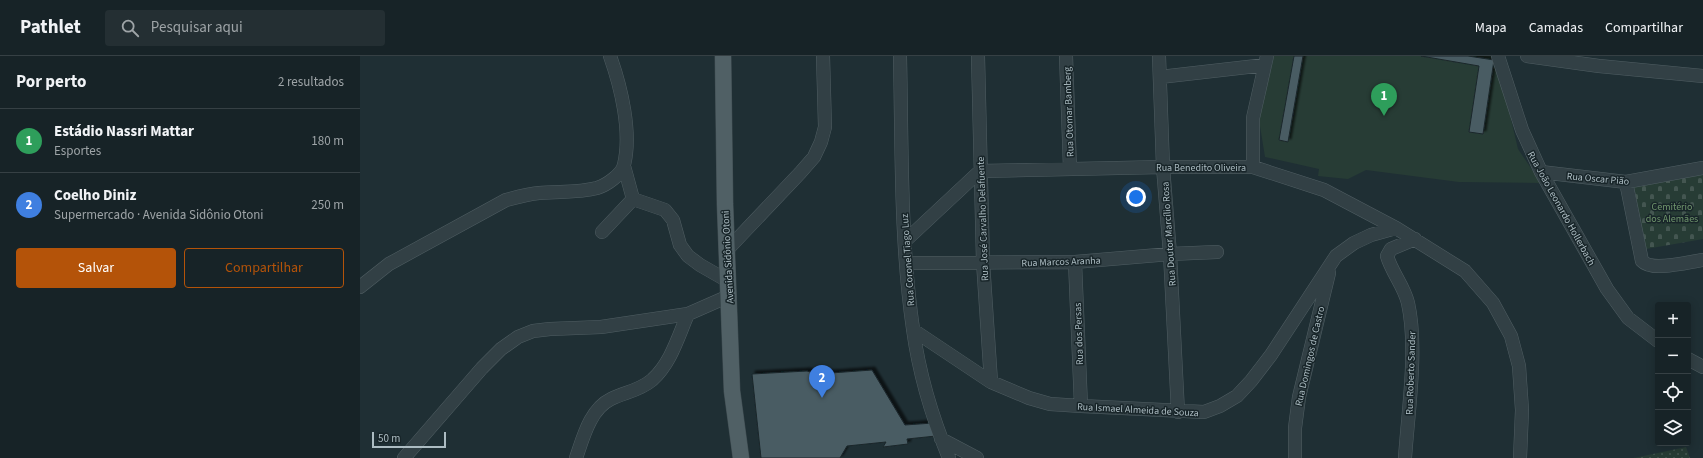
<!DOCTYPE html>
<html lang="pt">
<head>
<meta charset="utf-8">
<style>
	:root { --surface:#172327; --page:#242f33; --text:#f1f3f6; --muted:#9ea4a7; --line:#364044; --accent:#b45309 }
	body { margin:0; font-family:"Source Sans 3",sans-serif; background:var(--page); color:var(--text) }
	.controls { position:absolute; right:12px; bottom:12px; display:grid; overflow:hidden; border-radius:4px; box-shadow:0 2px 10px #0003 }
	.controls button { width:36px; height:36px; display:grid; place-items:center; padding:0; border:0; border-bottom:1px solid var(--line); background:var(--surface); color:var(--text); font:20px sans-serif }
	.scale { position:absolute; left:12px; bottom:10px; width:74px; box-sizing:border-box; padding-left:4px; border:2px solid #acbcc2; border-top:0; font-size:11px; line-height:14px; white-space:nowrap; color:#acbcc2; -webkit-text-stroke:3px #182529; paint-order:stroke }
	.you { position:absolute; left:776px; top:141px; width:14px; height:14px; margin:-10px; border:3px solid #fff; border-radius:50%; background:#1a73e8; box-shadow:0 0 0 6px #1a73e833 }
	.badge { display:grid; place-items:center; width:26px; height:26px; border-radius:50%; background:var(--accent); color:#fff; font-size:13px; font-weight:700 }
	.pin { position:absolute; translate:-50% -33px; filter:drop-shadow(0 1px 2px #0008) }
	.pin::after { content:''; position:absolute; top:21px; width:14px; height:12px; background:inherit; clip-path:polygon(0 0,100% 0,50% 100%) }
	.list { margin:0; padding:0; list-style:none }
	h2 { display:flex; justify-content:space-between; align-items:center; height:52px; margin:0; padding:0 16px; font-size:17px }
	h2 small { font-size:13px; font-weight:400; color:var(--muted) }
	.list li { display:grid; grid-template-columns:26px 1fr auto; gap:12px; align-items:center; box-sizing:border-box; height:64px; padding:0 16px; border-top:1px solid var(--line) }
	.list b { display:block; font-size:15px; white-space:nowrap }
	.list p { margin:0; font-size:13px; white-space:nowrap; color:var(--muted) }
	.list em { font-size:13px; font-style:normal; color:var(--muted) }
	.actions { display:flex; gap:8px; padding:12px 16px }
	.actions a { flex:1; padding:9px 0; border:1px solid var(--accent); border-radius:4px; text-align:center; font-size:14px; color:var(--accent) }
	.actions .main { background:var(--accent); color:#fff }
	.icon { flex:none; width:22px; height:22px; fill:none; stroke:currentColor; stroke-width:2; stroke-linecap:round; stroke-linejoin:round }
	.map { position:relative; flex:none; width:1343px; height:402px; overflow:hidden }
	header { display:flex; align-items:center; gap:24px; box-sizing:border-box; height:56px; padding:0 20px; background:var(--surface); border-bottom:1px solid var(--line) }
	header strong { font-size:19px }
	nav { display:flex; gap:22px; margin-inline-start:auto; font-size:14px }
	.search { width:280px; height:36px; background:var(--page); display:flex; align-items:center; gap:10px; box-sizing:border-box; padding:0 14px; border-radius:4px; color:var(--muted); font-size:15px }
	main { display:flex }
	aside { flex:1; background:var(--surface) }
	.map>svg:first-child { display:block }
</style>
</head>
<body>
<header>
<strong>Pathlet</strong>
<div class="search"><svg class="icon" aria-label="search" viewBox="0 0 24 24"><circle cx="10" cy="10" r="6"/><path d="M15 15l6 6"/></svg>Pesquisar aqui</div>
<nav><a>Mapa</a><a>Camadas</a><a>Compartilhar</a></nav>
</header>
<main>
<aside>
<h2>Por perto<small>2 resultados</small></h2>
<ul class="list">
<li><span class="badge" style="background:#2e9e5b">1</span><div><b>Estádio Nassri Mattar</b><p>Esportes</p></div><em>180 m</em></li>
<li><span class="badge" style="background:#3f7fe0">2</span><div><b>Coelho Diniz</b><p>Supermercado · Avenida Sidônio Otoni</p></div><em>250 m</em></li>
</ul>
<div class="actions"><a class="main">Salvar</a><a>Compartilhar</a></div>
</aside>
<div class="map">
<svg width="1343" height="402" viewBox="0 0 1343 402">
	<defs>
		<pattern id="cemetery-stones" width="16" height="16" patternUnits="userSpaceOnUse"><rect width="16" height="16" fill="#273c35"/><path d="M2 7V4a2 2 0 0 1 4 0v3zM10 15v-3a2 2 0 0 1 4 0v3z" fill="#445651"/></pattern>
		<pattern id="park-dots" width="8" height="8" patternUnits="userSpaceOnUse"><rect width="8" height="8" fill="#273c35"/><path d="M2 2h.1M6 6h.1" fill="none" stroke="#445651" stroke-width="1.8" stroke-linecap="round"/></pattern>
		<filter id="shadow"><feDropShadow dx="3" dy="-3" stdDeviation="1" flood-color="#0009"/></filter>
	</defs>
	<rect width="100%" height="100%" fill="#1f2f34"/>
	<path fill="#273c35" d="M914 0H1136L1158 93 1181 127 1099 126 1006 114 988 123 958 120 959 113 905 101 899 64Z"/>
	<path fill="url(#cemetery-stones)" d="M1343 117V183L1286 193 1274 131Z"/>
	<path fill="url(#park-dots)" d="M1326 391 1330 402H1274Z"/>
	<path fill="#4a5c63" stroke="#1a272b" filter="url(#shadow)" d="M934 0H943L928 86 919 84Z
		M1061 0H1108L1134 4 1123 78 1109 76 1119 10Z
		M512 314 545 369 573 367 576 380 547 383 548 388 523 391 526 386 487 390 480 402H401L392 318 447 315 457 318Z"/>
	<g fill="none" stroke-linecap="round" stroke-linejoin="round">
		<g stroke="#505e63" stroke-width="14">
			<path id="minor" d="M540 0C542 91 540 183 553 273 559 317 572 361 589 402
				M618 0 623 206 631 326
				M706 0 710 113
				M799 0 803 111 810 198 818 356
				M1138 0 1162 74 1181 116 1247 233 1268 262 1298 285
				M1167 0 1239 10 1343 20
				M800 21 905 9
				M264 110 273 143
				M893 111V62L907 0
				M1181 116 1266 126 1343 112
				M1266 126 1282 205C1292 216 1328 206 1343 204
				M242 176 273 143 305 154 313 164 320 189 328 200 340 209 368 225
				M545 185 620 115 803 111H893L964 134 1036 172 1105 215 1133 247 1151 280 1159 310 1162 354 1160 402
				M366 195 440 117 454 101 461 86 465 71 463 0
				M715 206 721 350
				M546 207 715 206 810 198 857 196
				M0 231 29 208 146 144C157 141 168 138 179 137 199 135 218 137 237 132 247 129 262 118 264 109 272 76 261 31 250 0
				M553 274 631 326 669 342 690 348 721 350 844 356 860 350 877 340 891 325 911 299 976 200 994 187 1011 179 1036 172
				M1328 303 1343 311
				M581 383 617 402
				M44 402 122 312 141 293 158 281 173 275 190 273 241 271 328 258 369 240
				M216 402C223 382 230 353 251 343 265 336 279 335 292 324 311 307 318 281 328 258
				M935 402V372L939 341 969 217
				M1045 402C1048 356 1058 292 1048 247 1044 230 1032 217 1027 200L1031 193 1055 183"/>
		</g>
		<g stroke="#3f4c51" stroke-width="17">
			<path id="major" d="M363 0 365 148 372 335 381 402"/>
		</g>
		<use href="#minor" stroke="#324045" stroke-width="13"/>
		<use href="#major" stroke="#506065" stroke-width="16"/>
	</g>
	<g text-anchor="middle" stroke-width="3" stroke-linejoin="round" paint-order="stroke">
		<g font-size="10" fill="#acbcc2" stroke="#182529">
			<text transform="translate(708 56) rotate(-92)" y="4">Rua Otomar Bamberg</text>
			<text x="841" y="115">Rua Benedito Oliveira</text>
			<text transform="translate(1238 122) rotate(5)" y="4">Rua Oscar Pião</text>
			<text transform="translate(1202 152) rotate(61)" y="4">Rua João Leonardo Hollerbach</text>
			<text transform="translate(622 163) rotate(-92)" y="4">Rua José Carvalho Delafuente</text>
			<text transform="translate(808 178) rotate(-94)" y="4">Rua Doutor Marcílio Rosa</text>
			<text transform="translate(367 201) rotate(-93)" y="4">Avenida Sidônio Otoni</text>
			<text transform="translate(547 204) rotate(-94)" y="4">Rua Coronel Tiago Luz</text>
			<text transform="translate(701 205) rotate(-2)" y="4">Rua Marcos Aranha</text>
			<text transform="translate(718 278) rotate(-92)" y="4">Rua dos Persas</text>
			<text transform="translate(949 300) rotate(-77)" y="4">Rua Domingos de Castro</text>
			<text transform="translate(1050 317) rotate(-88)" y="4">Rua Roberto Sander</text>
			<text transform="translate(778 353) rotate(3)" y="4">Rua Ismael Almeida de Souza</text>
		</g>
		<g font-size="10" fill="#70966d" stroke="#182529">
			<text x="1312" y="154">Cemitério<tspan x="1312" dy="12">dos Alemães</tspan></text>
		</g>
	</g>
</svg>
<div class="controls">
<button>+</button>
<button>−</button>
<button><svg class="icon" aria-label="locate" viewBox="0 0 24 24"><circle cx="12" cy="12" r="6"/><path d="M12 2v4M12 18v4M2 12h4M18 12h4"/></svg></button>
<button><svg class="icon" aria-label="layers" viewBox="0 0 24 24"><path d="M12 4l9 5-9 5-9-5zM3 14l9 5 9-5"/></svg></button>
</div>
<div class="scale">50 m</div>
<div class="you"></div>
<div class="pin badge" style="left:1024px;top:60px;background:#2e9e5b">1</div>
<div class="pin badge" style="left:462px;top:342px;background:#3f7fe0">2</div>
</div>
</main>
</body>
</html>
